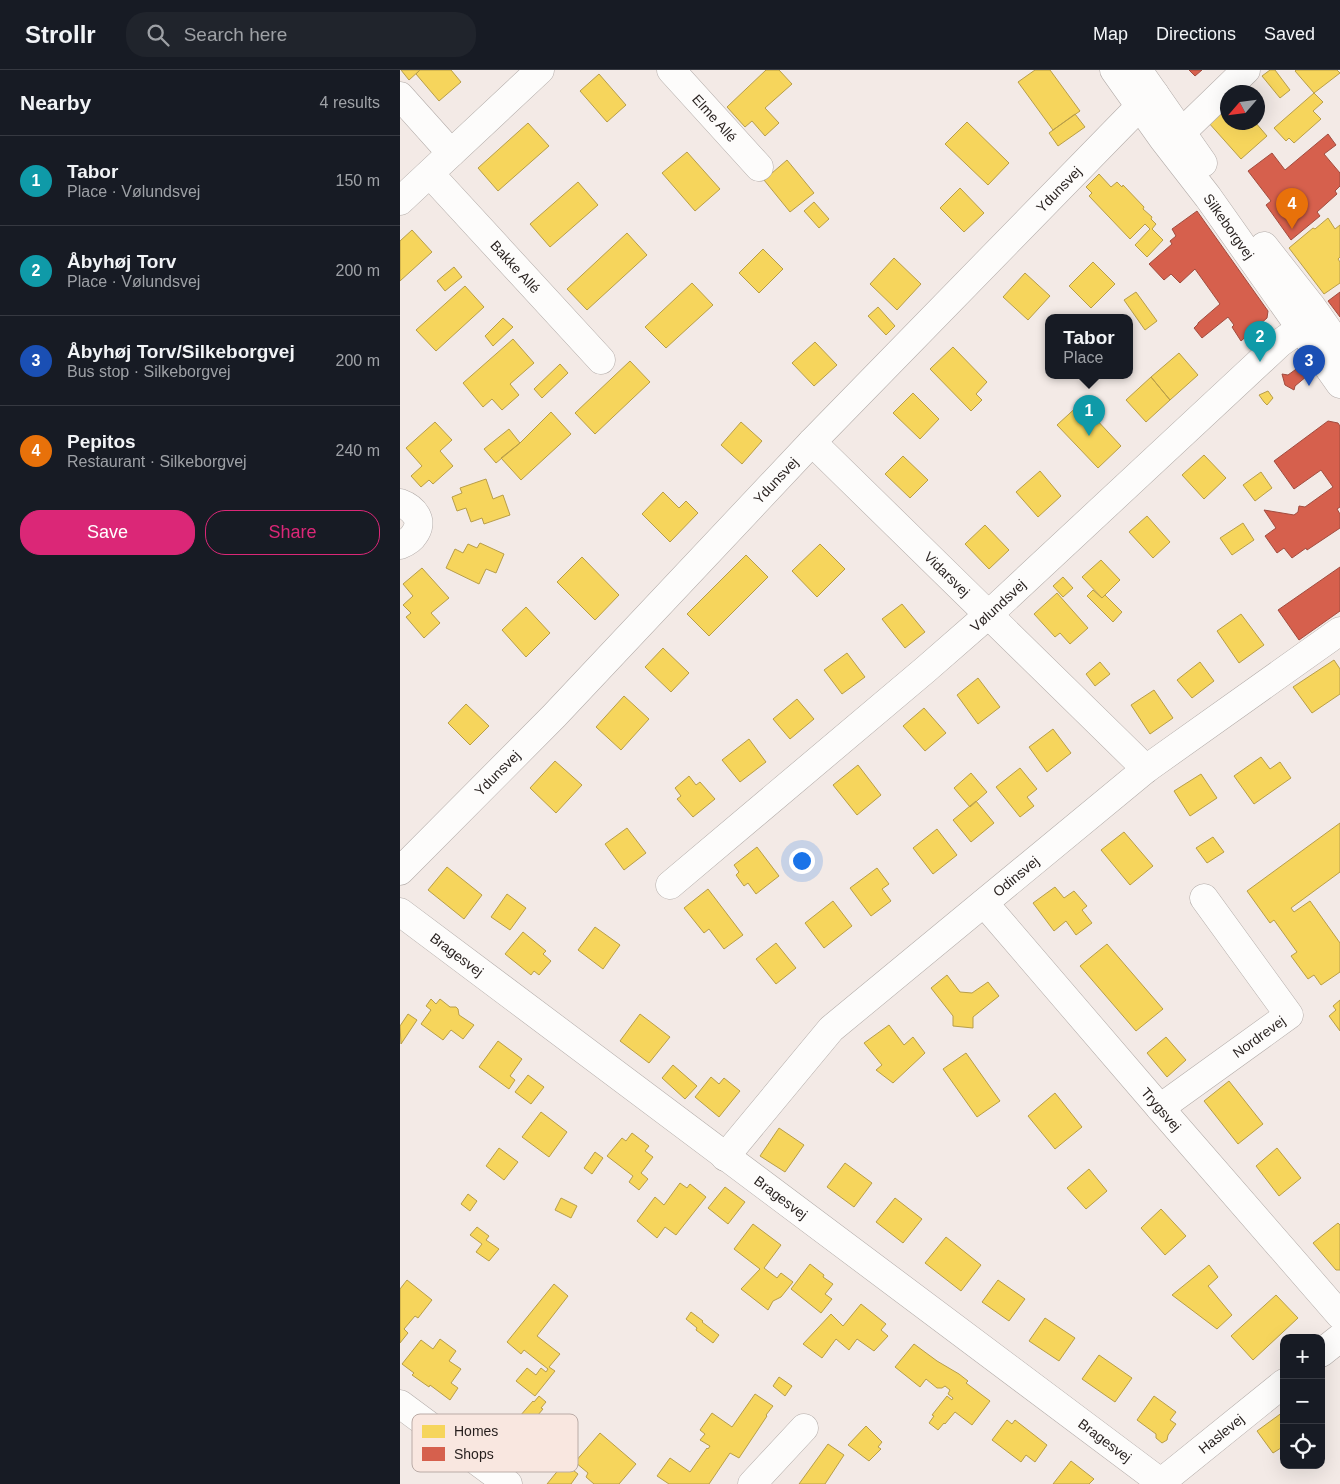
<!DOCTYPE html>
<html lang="en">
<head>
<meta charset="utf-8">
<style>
	:root { --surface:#171b24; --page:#20242c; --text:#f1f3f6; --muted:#9ea1a6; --line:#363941; --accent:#db2777 }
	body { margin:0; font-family:Helvetica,sans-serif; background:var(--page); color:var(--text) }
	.controls { position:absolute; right:15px; bottom:15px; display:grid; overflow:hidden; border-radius:10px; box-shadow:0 5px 20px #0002 }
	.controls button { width:45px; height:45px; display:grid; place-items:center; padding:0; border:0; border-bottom:1px solid var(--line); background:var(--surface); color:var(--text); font:25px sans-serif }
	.compass { position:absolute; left:820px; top:15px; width:45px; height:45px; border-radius:50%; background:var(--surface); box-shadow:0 5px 20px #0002; rotate:242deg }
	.you { position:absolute; left:401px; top:790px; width:18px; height:18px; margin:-12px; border:4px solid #fff; border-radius:50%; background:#1a73e8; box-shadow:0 0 0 8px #1a73e833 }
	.badge { display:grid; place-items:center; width:32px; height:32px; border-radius:50%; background:var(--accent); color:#fff; font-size:16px; font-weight:700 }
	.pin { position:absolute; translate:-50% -41px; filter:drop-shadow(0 1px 2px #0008) }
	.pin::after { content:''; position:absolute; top:26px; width:18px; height:15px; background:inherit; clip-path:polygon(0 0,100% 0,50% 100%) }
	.popup { position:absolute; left:645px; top:244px; width:88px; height:65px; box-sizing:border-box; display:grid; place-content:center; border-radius:10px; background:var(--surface); filter:drop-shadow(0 1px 4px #0005); font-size:16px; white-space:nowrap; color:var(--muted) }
	.popup b { font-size:19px; color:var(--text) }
	.popup::after { content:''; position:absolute; left:50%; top:100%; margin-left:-10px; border:10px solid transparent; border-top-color:var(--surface) }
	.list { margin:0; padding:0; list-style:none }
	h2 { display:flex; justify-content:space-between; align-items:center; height:65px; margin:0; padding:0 20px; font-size:21px }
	h2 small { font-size:16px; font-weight:400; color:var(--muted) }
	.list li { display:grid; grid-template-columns:32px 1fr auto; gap:15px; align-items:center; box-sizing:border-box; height:90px; padding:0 20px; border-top:1px solid var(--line) }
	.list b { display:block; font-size:19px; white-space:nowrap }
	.list p { margin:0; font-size:16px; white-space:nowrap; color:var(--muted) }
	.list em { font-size:16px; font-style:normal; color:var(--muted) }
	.actions { display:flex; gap:10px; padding:15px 20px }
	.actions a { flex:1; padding:11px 0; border:1px solid var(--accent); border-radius:20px; text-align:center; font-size:18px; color:var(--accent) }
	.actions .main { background:var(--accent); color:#fff }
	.icon { flex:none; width:28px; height:28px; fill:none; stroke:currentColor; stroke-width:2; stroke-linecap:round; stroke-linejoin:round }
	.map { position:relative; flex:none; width:940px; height:1414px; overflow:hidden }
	header { display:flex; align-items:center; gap:30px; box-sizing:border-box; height:70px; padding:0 25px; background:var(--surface); border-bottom:1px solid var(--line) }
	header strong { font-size:24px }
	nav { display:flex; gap:28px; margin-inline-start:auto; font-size:18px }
	.search { width:350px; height:45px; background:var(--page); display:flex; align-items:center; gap:12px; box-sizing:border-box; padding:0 18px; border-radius:20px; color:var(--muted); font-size:19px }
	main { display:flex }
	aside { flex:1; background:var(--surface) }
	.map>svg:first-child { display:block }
</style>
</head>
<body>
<header>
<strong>Strollr</strong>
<div class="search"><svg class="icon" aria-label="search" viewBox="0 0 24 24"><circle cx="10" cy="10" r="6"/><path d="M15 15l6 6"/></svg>Search here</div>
<nav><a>Map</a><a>Directions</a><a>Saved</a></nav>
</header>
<main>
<aside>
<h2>Nearby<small>4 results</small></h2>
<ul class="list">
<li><span class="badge" style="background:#0f9aa8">1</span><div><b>Tabor</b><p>Place · Vølundsvej</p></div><em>150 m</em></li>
<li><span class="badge" style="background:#0f9aa8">2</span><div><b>Åbyhøj Torv</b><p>Place · Vølundsvej</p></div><em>200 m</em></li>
<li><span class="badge" style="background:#1a4fb4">3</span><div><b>Åbyhøj Torv/Silkeborgvej</b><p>Bus stop · Silkeborgvej</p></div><em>200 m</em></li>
<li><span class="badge" style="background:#e8710a">4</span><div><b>Pepitos</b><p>Restaurant · Silkeborgvej</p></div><em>240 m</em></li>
</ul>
<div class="actions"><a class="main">Save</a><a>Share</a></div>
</aside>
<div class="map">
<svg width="940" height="1414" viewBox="0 0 940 1414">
	<rect width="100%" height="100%" fill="#f3eae6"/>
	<path fill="#f6d55c" stroke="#b89e49" d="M1 0H20L9 10Z
		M20 0H51L61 12 39 31 16 4Z
		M366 0H379L392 14 365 38 379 53 365 66 352 51 345 57 327 37Z
		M635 0H650L680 41 653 60 618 12Z
		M870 0H875L890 20 880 28 862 6Z
		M896 0H937L940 3 914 23 895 1Z
		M199 4 226 35 207 52 180 21Z
		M914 23 923 32 913 41 921 49 894 73 889 68 886 71 874 58Z
		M828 35V52H855L867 66 841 89 808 52Z
		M675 44 685 57 658 76 649 63Z
		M567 52 609 93 588 115 545 74Z
		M128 53 149 76 98 121 78 98Z
		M287 82 320 119 295 141 262 103Z
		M387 90 414 123 390 142 364 110Z
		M699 104 711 117 717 112 722 117 723 115 744 137 743 139 752 147 751 149 756 154 752 159 763 170 747 187 735 175 750 159 745 154 730 169 689 126 692 123 686 117Z
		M178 112 198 135 150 177 130 154Z
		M560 118 584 143 564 162 540 138Z
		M414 132 429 149 419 158 404 141Z
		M928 148 935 159 940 155V187L938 189 940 192V213L924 224 889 178 913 158 915 159Z
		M12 160 32 182 0 211V171Z
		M227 163 247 185 187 240 167 219Z
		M363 179 383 199 359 223 339 203Z
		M494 188 521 214 497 240 470 214Z
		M693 192 715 214 691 238 669 216Z
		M54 197 62 207 45 221 37 211Z
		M625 203 650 226 628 250 603 227Z
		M292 213 313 235 266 278 245 257Z
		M65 216 84 237 36 281 16 260Z
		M736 222 757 251 745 260 724 230Z
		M478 237 495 256 486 265 468 246Z
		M103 248 113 257 93 276 85 266Z
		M113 269 134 293 110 314 119 325 102 340 92 329 83 337 63 313Z
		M415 272 437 295 414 316 392 293Z
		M553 277 587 312 576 324 582 330 571 341 530 299Z
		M779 283 798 305 770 330 751 307Z
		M230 291 250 312 195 364 175 343Z
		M160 294 168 303 142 328 134 319Z
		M751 307 770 330 746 352 726 330Z
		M868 321 873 328 867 335 864 332 859 325Z
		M513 323 539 349 520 369 493 343Z
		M681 333 721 376 698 398 657 355Z
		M151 342 171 364 121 410 101 388 120 373Z
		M35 352 52 370 40 381 53 396 33 414 29 410 21 417 11 406 22 396 6 378Z
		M341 352 362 371 342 394 321 375Z
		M109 359 120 373 96 393 84 379Z
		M804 385 826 408 804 429 782 405Z
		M503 386 528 410 510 428 485 404Z
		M640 401 661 426 638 447 616 422Z
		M861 402 872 418 855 431 843 415Z
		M86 409 93 429 103 425 110 445 84 454 82 448 71 452 66 438 57 441 52 427 62 423 60 418Z
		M263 422 279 438 286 431 298 443 270 472 242 444Z
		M747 446 770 472 753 488 729 462Z
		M843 453 854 470 832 485 820 468Z
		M585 455 609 480 589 499 565 474Z
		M80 473 104 484 96 503 86 499 79 514 46 498 55 479 63 483 68 474 77 478Z
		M420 474 445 499 417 527 392 501Z
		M346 485 368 507 309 566 287 544Z
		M182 487 219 525 195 550 157 512Z
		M701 490 720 510 702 528 682 507Z
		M22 498 49 528 31 543 40 553 24 568 6 547 11 543 3 535 13 526 3 514Z
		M663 507 673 518 663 527 653 516Z
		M693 520 702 528 705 525 722 542 713 552 687 526Z
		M657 523 688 558 670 574 660 563 655 567 634 544Z
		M502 534 525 562 505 578 482 549Z
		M126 537 150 563 126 587 102 560Z
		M841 544 864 575 839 593 817 561Z
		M263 578 289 603 271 622 245 597Z
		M447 583 465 607 442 624 424 600Z
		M934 590 940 599V624L912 643 893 617Z
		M700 592 710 604 695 616 686 604Z
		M800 592 814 611 792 628 777 610Z
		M578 608 600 637 578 654 557 625Z
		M754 620 773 648 750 664 731 635Z
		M224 626 249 649 221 680 196 657Z
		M397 629 414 649 390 669 373 649Z
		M66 634 89 656 70 675 48 653Z
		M524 638 546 663 525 681 503 656Z
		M653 659 671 683 647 702 629 677Z
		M349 669 366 692 340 712 322 690Z
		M861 687 870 699 880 692 891 708 854 734 834 706Z
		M155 691 182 715 156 743 130 718Z
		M458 695 481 725 457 745 433 715Z
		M620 698 637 719 627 727 634 736 620 747 596 717Z
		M571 703 587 722 570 737 554 718Z
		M801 704 817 728 790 746 774 721Z
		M289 706 296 715 300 712 315 729 293 747 277 729 281 726 275 718Z
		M576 731 594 753 571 772 553 750Z
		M940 753V802L891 838 894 842 910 831 940 873V902L921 915 914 905 908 909 891 886 897 882 874 850 870 853 847 821Z
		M227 758 246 783 224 800 205 774Z
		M537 759 557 785 533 804 513 778Z
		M724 762 753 796 730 815 701 780Z
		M813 767 824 782 807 793 796 778Z
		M357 777 379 806 356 824 348 813 344 816 336 805 339 802 334 795Z
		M47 797 82 825 64 849 28 820Z
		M477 798 489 814 482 819 491 831 471 846 450 818Z
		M655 817 664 828 674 821 687 836 682 840 692 853 676 865 666 851 654 861 633 833Z
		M308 819 343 865 324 879 309 859 304 863 284 838Z
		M107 824 126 838 110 860 91 847Z
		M433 831 452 856 424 878 405 853Z
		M195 857 220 875 203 899 178 880Z
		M123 862 146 881 143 884 151 891 139 905 134 901 131 905 105 884Z
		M376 873 396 898 376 914 356 889Z
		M707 874 763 939 736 961 680 896Z
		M547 905 560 922 572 923 588 912 599 926 573 947V958L553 956V946L531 918Z
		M31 929 36 934 40 929 50 937H56L58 939 59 945 74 955 63 969 51 960 43 970 21 954 31 940 26 936Z
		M940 930V961L929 946 936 940 933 936Z
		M8 944 17 950 1 974 0 956Z
		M240 944 270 967 249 993 220 971Z
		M489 955 504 975 513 967 525 983 493 1013 476 1000 482 995 464 973Z
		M766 967 786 990 767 1007 747 983Z
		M98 971 122 989 110 1006 115 1010 109 1019 79 997Z
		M566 983 600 1031 577 1047 543 999Z
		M273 995 297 1016 285 1029 262 1008Z
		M128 1005 144 1017 131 1034 115 1022Z
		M311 1007 319 1014 324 1008 340 1021 319 1047 295 1027Z
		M829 1011 863 1054 838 1074 804 1031Z
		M655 1023 682 1057 655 1079 628 1046Z
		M141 1042 167 1062 149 1087 122 1067Z
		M379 1058 404 1075 385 1102 360 1086Z
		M232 1063 249 1076 245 1081 253 1087 241 1103 248 1109 239 1120 229 1112 233 1106 207 1086 222 1068 226 1071Z
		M99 1078 118 1092 104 1110 86 1096Z
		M877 1078 901 1108 879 1126 856 1096Z
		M195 1082 203 1088 192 1104 184 1098Z
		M445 1093 472 1113 454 1137 427 1117Z
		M689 1099 707 1121 686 1139 667 1118Z
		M280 1113 287 1118 290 1114 306 1127 276 1165 265 1157 257 1168 237 1151 255 1127 264 1135Z
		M325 1117 345 1132 328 1154 308 1138Z
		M68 1124 77 1131 70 1141 61 1134Z
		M161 1128 177 1136 171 1148 155 1140Z
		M495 1128 522 1149 503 1173 476 1152Z
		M761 1139 786 1166 765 1185 741 1158Z
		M938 1153 940 1155V1200H936L913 1173Z
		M353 1154 381 1175 364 1198 377 1208 381 1203 393 1212 381 1227 373 1231 368 1240 341 1219 360 1199 334 1179Z
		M77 1157 89 1166 86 1170 99 1179 89 1191 76 1182 82 1174 70 1165Z
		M546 1167 581 1195 561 1221 525 1193Z
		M410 1194 424 1205 423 1207 433 1214 425 1224 432 1229 421 1243 391 1219Z
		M809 1195 818 1207 808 1216 832 1245 817 1259 772 1225Z
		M7 1210 32 1230 18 1248 15 1246 4 1259 8 1263 0 1273V1219Z
		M598 1210 625 1229 609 1251 582 1232Z
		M154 1214 168 1226 137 1266 160 1284 149 1297 155 1301 135 1326 116 1311 127 1298 136 1305 141 1298 146 1302 148 1299 124 1280 121 1284 107 1272Z
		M876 1225 898 1248 853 1290 831 1266Z
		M461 1234 486 1254 481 1260 488 1266 474 1281 457 1269 449 1280 436 1269 422 1288 403 1274 431 1244 443 1256Z
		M291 1242 303 1251 302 1252 319 1265 313 1273 296 1260 297 1258 286 1249Z
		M645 1248 675 1268 659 1291 629 1271Z
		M40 1269 56 1281 49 1291 61 1299 51 1313 58 1318 50 1330 30 1315 29 1317 12 1305 14 1303 2 1294 21 1270 33 1279Z
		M514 1274 537 1291 559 1304 568 1311 566 1313 590 1331 572 1355 555 1342 545 1354 544 1353 538 1360 529 1353 534 1346 532 1345 547 1326 552 1330 553 1328 548 1324 550 1320 545 1316 542 1318H537L526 1309 520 1317 495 1297Z
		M699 1285 732 1308 715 1332 682 1309Z
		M379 1307 392 1316 385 1326 373 1316Z
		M355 1324 373 1336 366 1345 367 1346 339 1388 330 1383 309 1414H269L257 1406 270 1388 290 1402 307 1378 308 1379 310 1376 300 1370 305 1364 300 1360 312 1343 332 1357Z
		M139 1326 146 1332 141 1338 143 1339 132 1352 157 1372 139 1395 113 1373 122 1362 113 1354 133 1331 134 1332Z
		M754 1326 776 1342 770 1350 776 1354 768 1365 767 1370 762 1373 756 1368V1364L737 1350Z
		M883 1342 884 1343V1376L873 1383 857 1361Z
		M607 1350 612 1354 615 1350 647 1375 635 1392 626 1385 621 1392 592 1370Z
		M466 1356 482 1372 478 1377 481 1379 469 1391 448 1375Z
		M200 1363 236 1394 219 1414H194L186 1407 188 1403 175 1392Z
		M428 1374 444 1385 425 1414H399Z
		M671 1391 694 1409 689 1414H653Z
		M164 1393 178 1404 171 1414H147Z"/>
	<path fill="#d6604d" stroke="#a14c3f" d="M789 0H802L795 6Z
		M928 64 936 75 924 84 940 103V116L935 121 937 124 917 142 920 146 891 170 866 135 871 131 848 101 872 83 885 100Z
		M797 141 868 241 867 248 841 271 832 257 834 255 828 247 802 268 794 258 798 254V253L820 234 795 199 780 213 771 204 764 210 749 194 772 174 770 171 776 166 772 159Z
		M940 222V247L928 231Z
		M899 297 907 306 895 316 894 320 885 315 882 304 888 305Z
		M928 351 938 353 940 356V437L937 439 940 444V458L907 480 906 478 892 488 884 478 877 483 865 466 876 458 864 440 894 445 898 442 899 436 905 437 933 417 921 400 894 419 874 391Z
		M940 497V541L899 570 878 540Z"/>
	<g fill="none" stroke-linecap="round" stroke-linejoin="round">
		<g stroke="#b2aba8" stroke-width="29">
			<g id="street">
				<path id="s1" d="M271 0 359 97"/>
				<path d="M0 26 51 83"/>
				<path d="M782 62 846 0"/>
				<path id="s2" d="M30 104 201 290"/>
				<path d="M0 131 140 0"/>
				<path id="s3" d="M412 372 746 699"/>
				<path d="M0 433C14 438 25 451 14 465 11 470 5 473 0 475"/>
				<path id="s4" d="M0 801 154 646 412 372 740 36 755 24"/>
				<path id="s5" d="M270 815 525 600 588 545 880 273 918 246"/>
				<path id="s6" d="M584 833 760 1038 940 1245"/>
				<path id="s7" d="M0 842 763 1414"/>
				<path id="s8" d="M760 1038 889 945 804 828"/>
				<path id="s9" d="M325 1087 431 959 746 699 940 561"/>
				<path d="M921 1283 940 1268"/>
				<path d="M0 1334 108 1414"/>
				<path d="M352 1414 404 1358"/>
				<path id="s10" d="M759 1414 884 1313"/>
			</g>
		</g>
		<g stroke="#b2aba8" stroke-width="29">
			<g id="secondary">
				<path id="s11" d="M714 0 763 69 808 127 940 314"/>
				<path d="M738 0 803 93"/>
				<path d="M864 176 912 237 940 277"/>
			</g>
		</g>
		<use href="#street" stroke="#fdfcfb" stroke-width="28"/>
		<use href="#secondary" stroke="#fdfcfb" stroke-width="28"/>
	</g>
	<g text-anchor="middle" stroke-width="5" stroke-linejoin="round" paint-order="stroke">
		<g font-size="14" fill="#261f1d" stroke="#f9e7e0">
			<text dy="5" stroke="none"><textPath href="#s1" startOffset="65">Elme Allé</textPath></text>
			<text dy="5" stroke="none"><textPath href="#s4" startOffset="948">Ydunsvej</textPath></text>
			<text dy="5" stroke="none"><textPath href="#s11" startOffset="194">Silkeborgvej</textPath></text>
			<text dy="5" stroke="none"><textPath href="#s2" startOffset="126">Bakke Allé</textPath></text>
			<text dy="5" stroke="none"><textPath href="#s4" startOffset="542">Ydunsvej</textPath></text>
			<text dy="5" stroke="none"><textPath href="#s3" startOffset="189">Vidarsvej</textPath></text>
			<text dy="5" stroke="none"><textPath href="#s5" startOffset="431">Vølundsvej</textPath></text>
			<text dy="5" stroke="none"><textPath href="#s4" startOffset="138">Ydunsvej</textPath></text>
			<text dy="5" stroke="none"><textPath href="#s9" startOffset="406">Odinsvej</textPath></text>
			<text dy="5" stroke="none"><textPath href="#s7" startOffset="71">Bragesvej</textPath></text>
			<text dy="5" stroke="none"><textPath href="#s8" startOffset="122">Nordrevej</textPath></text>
			<text dy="5" stroke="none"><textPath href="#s6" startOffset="272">Trygsvej</textPath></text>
			<text dy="5" stroke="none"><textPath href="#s7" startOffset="476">Bragesvej</textPath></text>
			<text dy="5" stroke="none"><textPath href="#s10" startOffset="80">Haslevej</textPath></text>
			<text dy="5" stroke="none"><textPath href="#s7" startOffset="881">Bragesvej</textPath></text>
		</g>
	</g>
	<rect x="12" y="1344" width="166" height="58" rx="8" fill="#f9e7e0" stroke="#baaba6" stroke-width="1"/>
	<rect x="22" y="1355" width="23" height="13" fill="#f6d55c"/>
	<rect x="22" y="1377" width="23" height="14" fill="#d6604d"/>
	<g font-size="14" fill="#261f1d">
		<text x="54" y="1366">Homes</text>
		<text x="54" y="1389">Shops</text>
	</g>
</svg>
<div class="controls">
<button>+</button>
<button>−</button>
<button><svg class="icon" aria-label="locate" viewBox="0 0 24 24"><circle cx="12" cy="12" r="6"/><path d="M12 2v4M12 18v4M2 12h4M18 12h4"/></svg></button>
</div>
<svg class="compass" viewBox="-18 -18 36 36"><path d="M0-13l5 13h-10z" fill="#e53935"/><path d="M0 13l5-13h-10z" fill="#9ea1a6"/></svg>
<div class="you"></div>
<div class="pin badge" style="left:689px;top:366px;background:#0f9aa8">1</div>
<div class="popup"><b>Tabor</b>Place</div>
<div class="pin badge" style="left:860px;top:292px;background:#0f9aa8">2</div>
<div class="pin badge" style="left:909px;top:316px;background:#1a4fb4">3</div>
<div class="pin badge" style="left:892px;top:159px;background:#e8710a">4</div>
</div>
</main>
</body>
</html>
